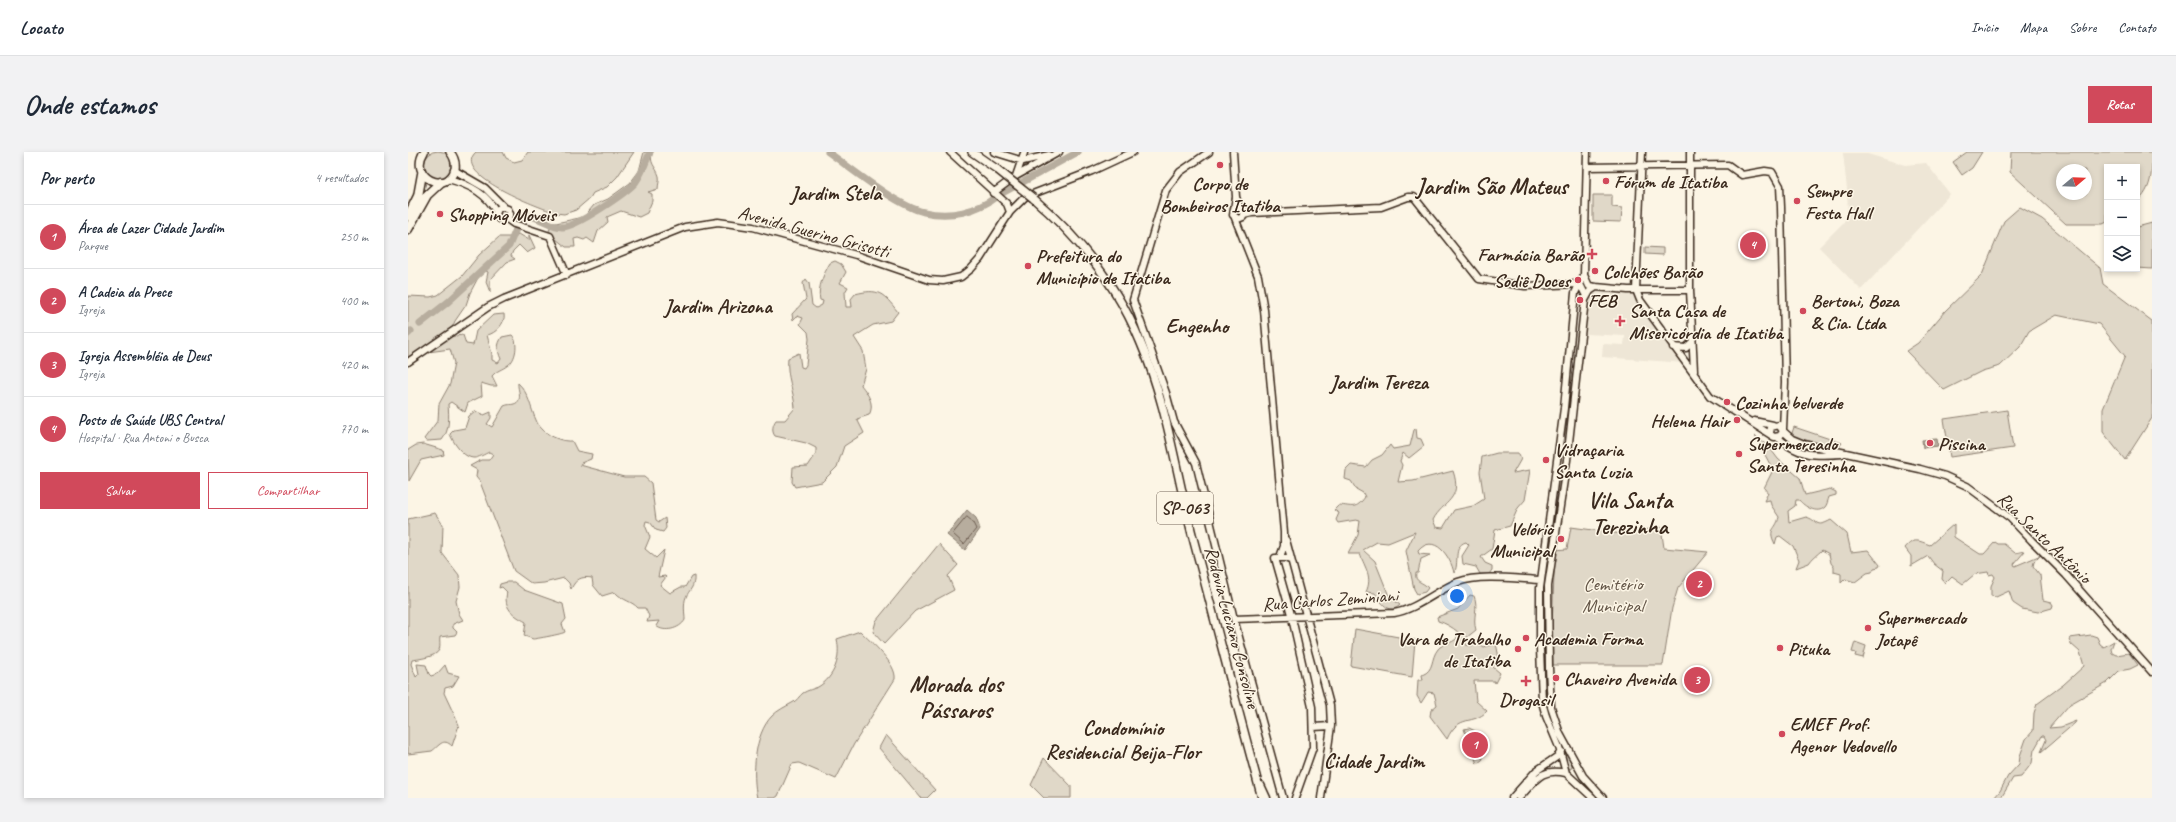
<!DOCTYPE html>
<html lang="pt">
<head>
<meta charset="utf-8">
<style>
	:root { --surface:#fff; --page:#f2f2f3; --text:#1f2937; --muted:#747a83; --line:#e0e1e3; --accent:#d1495b }
	body { margin:0; font-family:Caveat,sans-serif; background:var(--page); color:var(--text) }
	.controls { position:absolute; right:12px; top:12px; display:grid; overflow:hidden; border-radius:0px; box-shadow:0 2px 6px #0003 }
	.controls button { width:36px; height:36px; display:grid; place-items:center; padding:0; border:0; border-bottom:1px solid var(--line); background:var(--surface); color:var(--text); font:20px sans-serif }
	.compass { position:absolute; left:1648px; top:12px; width:36px; height:36px; border-radius:50%; background:var(--surface); box-shadow:0 2px 6px #0003; rotate:71deg }
	.you { position:absolute; left:1049px; top:444px; width:14px; height:14px; margin:-10px; border:3px solid #fff; border-radius:50%; background:#1a73e8; box-shadow:0 0 0 6px #1a73e833 }
	.badge { display:grid; place-items:center; width:26px; height:26px; border-radius:50%; background:var(--accent); color:#fff; font-size:13px; font-weight:700 }
	.pin { position:absolute; translate:-50% -50%; border:2px solid #fff; box-shadow:0 1px 4px #0006 }
	.list { margin:0; padding:0; list-style:none }
	h2 { display:flex; justify-content:space-between; align-items:center; height:52px; margin:0; padding:0 16px; font-size:17px }
	h2 small { font-size:13px; font-weight:400; color:var(--muted) }
	.list li { display:grid; grid-template-columns:26px 1fr auto; gap:12px; align-items:center; box-sizing:border-box; height:64px; padding:0 16px; border-top:1px solid var(--line) }
	.list b { display:block; font-size:15px; white-space:nowrap }
	.list p { margin:0; font-size:13px; white-space:nowrap; color:var(--muted) }
	.list em { font-size:13px; font-style:normal; color:var(--muted) }
	.actions { display:flex; gap:8px; padding:12px 16px }
	.actions a { flex:1; padding:9px 0; border:1px solid var(--accent); border-radius:0px; text-align:center; font-size:14px; color:var(--accent) }
	.actions .main { background:var(--accent); color:#fff }
	.icon { flex:none; width:22px; height:22px; fill:none; stroke:currentColor; stroke-width:2; stroke-linecap:round; stroke-linejoin:round }
	.map { position:relative; flex:none; width:1744px; height:646px; overflow:hidden; border-radius:0px }
	header { display:flex; align-items:center; gap:24px; box-sizing:border-box; height:56px; padding:0 20px; background:var(--surface); border-bottom:1px solid var(--line) }
	header strong { font-size:19px }
	nav { display:flex; gap:22px; margin-inline-start:auto; font-size:14px }
	.intro { display:flex; align-items:center; justify-content:space-between; box-sizing:border-box; height:96px; padding:0 24px }
	h1 { margin:0; font-size:28px }
	.button { padding:10px 18px; border-radius:0px; background:var(--accent); color:#fff; font-size:14px; font-weight:700 }
	main { display:flex; gap:24px; padding:0 24px }
	aside { flex:1; background:var(--surface); border-radius:0px; box-shadow:0 2px 6px #0003 }
	.map>svg:first-child { display:block }
</style>
</head>
<body>
<header>
<strong>Locato</strong>
<nav><a>Início</a><a>Mapa</a><a>Sobre</a><a>Contato</a></nav>
</header>
<div class="intro"><h1>Onde estamos</h1><a class="button">Rotas</a></div>
<main>
<aside>
<h2>Por perto<small>4 resultados</small></h2>
<ul class="list">
<li><span class="badge">1</span><div><b>Área de Lazer Cidade Jardim</b><p>Parque</p></div><em>250 m</em></li>
<li><span class="badge">2</span><div><b>A Cadeia da Prece</b><p>Igreja</p></div><em>400 m</em></li>
<li><span class="badge">3</span><div><b>Igreja Assembléia de Deus</b><p>Igreja</p></div><em>420 m</em></li>
<li><span class="badge">4</span><div><b>Posto de Saúde UBS Central</b><p>Hospital · Rua Antoni o Busca</p></div><em>770 m</em></li>
</ul>
<div class="actions"><a class="main">Salvar</a><a>Compartilhar</a></div>
</aside>
<div class="map">
<svg width="1744" height="646" viewBox="0 0 1744 646">
	<rect width="100%" height="100%" fill="#fcf5e5"/>
	<filter id="ink" filterUnits="userSpaceOnUse"><feTurbulence type="fractalNoise" baseFrequency=".025" numOctaves="2"/><feDisplacementMap in="SourceGraphic" scale="8" xChannelSelector="R" yChannelSelector="G"/><feConvolveMatrix kernelMatrix="1 2 1 2 8 2 1 2 1" color-interpolation-filters="sRGB"/></filter>
	<g filter="url(#ink)">
		<path fill="#eee6d6" d="M1435 1H1456L1497 13 1518 11 1542 42 1453 138 1411 95 1435 71 1440 63 1439 37Z
			M1188 139 1226 142 1277 211 1194 205 1195 192 1216 193 1217 184 1178 182 1181 146Z"/>
		<path fill="#e0d8c8" stroke="#8e8173" fill-rule="evenodd" d="M16 13a14 14 0 1 1 28 0a14 14 0 1 1-28 0Z
			M68 0H95L98 6 106 10 114 8 120 0H226L209 25 199 35 185 41 182 46 168 58 156 62 148 61C133 56 42 23 68 0Z
			M236 0H245C240 11 248 14 251 24 252 28 250 33 250 37L240 40 244 42V49L239 61 231 65 213 59 199 65 200 70 190 79 186 91 179 86 176 88 170 86 166 87 167 95H158L143 83 141 79 143 72 176 65 186 53 200 47 222 31 231 19Z
			M1559 0H1574L1564 16 1554 23 1545 10Z
			M1603 0H1744C1744 21 1744 37 1729 50V15H1699V70L1695 72H1658L1602 20ZM1654 18H1678V42H1654Z
			M1185 43H1204V55L1214 56 1213 70 1185 69Z
			M1612 55 1634 67 1692 116 1695 132 1744 169V266L1717 308 1695 280V257L1717 204 1691 172 1648 163 1621 179 1612 195 1592 214 1574 219 1536 238 1498 199 1510 191 1537 159 1574 123 1596 69Z
			M1744 71V117L1729 116V75Z
			M111 82 121 88V83L127 96 119 101 111 93 105 99 103 104 107 107 99 110 82 128V140L78 130 80 120 78 119 71 124 62 141 58 153 47 169 40 185 55 183 58 192 65 193 68 179 85 163 96 162C98 171 87 182 79 183L84 202V208L90 211 93 207C89 198 89 193 94 185L104 183C111 190 108 208 100 213 94 218 89 218 84 224L89 234H83L73 231 74 244 60 251 57 260 43 250 40 252C41 265 42 278 34 288L19 289 16 287 30 268 31 252 42 232 46 211 42 197 6 202 0 205V144L22 145 30 143 54 124 71 103 91 85H101Z
			M1237 95 1255 96V103L1237 102Z
			M427 109 433 112 438 120 432 131 440 135 437 140 438 155H444L443 147 447 142C471 136 475 141 490 160L483 169 465 173 446 185 455 199 458 217 453 233C460 242 467 252 461 263L449 267 456 281 436 294 429 315 414 330 387 335 384 330 385 315 400 314 408 302V296L398 291 367 284C363 279 365 272 368 268H377L387 256C386 239 378 224 380 206L391 201 393 215 396 216 398 213 401 187 400 180 392 172 395 166 389 164 385 168 384 162 398 147 395 131 398 127 401 131 404 153 408 156 414 153 415 149 412 148C409 136 416 121 422 111Z
			M110 231C121 241 122 255 128 268 133 281 151 290 164 289L169 299 184 302 183 307 173 311 172 313 216 325H236L243 331 248 368 251 370 257 366 258 376 255 380 248 378 242 370 238 369 237 373 242 385 237 397 248 406 256 398 250 425 257 424 258 425 252 433 262 441 273 435H277L283 425 286 424C287 435 281 438 278 445 275 452 277 462 277 468 272 477 256 481 248 474L251 469 239 470 241 464 237 456H230C224 449 215 449 207 440L194 444 185 433 184 426C173 424 168 427 163 437L161 431 156 426 136 431 124 432 106 419 72 330 68 325 69 318 62 314 73 308H81L85 302 81 300C77 302 70 306 66 306 55 306 45 290 42 282L46 278 57 276 61 264 67 259 76 263 83 260V266L79 272 84 275 96 254C100 252 103 253 106 252 116 249 109 237 110 231Z
			M1599 258 1605 296 1542 305 1536 267Z
			M1386 275 1434 291 1429 297 1383 284Z
			M1008 276 1009 286 1013 287 1016 294 1001 306 995 301 992 309 994 313 990 330 1005 329 1045 319C1055 348 1035 349 1025 368L1028 375 1035 376 1046 358 1065 354 1076 347 1072 320 1074 305 1089 301H1110L1113 307 1105 321 1122 318 1117 348 1110 356 1102 374 1087 378 1084 397 1073 405 1077 411 1084 414V418L1081 422H1072L1068 415 1055 412 1054 404 1061 393 1058 390C1044 394 1052 412 1046 421 1043 405 1026 380 1010 399L1011 402 1022 403 1013 407 1010 421H1008C1006 431 1015 429 1020 436L1017 440 1009 442 1006 437 998 399 1007 380 980 391 969 390 955 398 967 409 981 444 992 453C981 464 972 449 967 441L958 440C965 425 957 416 952 402H940L950 383 952 369 948 368 930 371 928 368 931 361 926 358 931 353C944 354 948 358 957 345L955 341 948 337 943 329 937 327 938 318 943 313 958 315 964 308 974 303 982 293 985 297 1002 294 1006 278Z
			M1347 284 1361 295 1370 307 1392 326 1397 343 1422 337 1428 340V343L1421 345C1420 348 1419 353 1417 355 1409 363 1396 354 1391 348H1388L1387 354 1380 359 1381 370 1398 365C1410 368 1407 377 1423 368L1439 382 1443 400 1460 398 1472 413 1471 415 1466 416 1464 420 1459 421 1447 430 1437 427 1433 431V422L1426 420V415L1423 411 1421 402 1414 398C1410 402 1404 406 1401 411L1388 416 1391 408 1385 394 1372 384 1369 385 1367 392C1359 376 1368 379 1371 365L1363 353 1362 348 1356 349 1360 341 1356 336 1365 318Z
			M15 292 35 298 36 303 13 308 1 329 0 298 8 293Z
			M27 361 35 373 34 401 51 423 52 435 48 449 51 462 55 468 45 472V476L49 480 47 483 32 485C31 489 33 494 31 498 28 505 11 507 4 508L3 512 8 525 11 522 9 512 18 513 21 522 23 524 29 522 37 513 40 521 51 524 45 534 37 536 36 541 51 573 44 594C35 585 31 594 24 599L0 602V367Z
			M1546 372V385L1572 402H1576L1587 390 1590 392H1596L1607 401 1617 399 1606 412 1607 414 1633 403 1626 410 1625 414 1632 423 1635 448 1643 450 1645 453 1644 456 1630 460 1614 457 1605 451 1601 439 1588 445 1583 444V434L1587 425 1585 422 1581 423 1580 420 1567 422 1555 432 1544 424 1537 431 1534 427 1535 419 1526 412 1520 404 1503 414V404L1497 396C1506 385 1511 389 1522 393Z
			M1163 375 1214 382 1253 375 1256 396 1300 400 1270 436 1264 456 1255 513H1145L1144 474 1147 398 1159 397Z
			M531 392 550 413 540 424 546 438 507 459 476 492 465 480 468 469Z
			M99 430H106L116 438 155 452 158 467 154 472 157 480C155 482 127 487 125 487 122 486 120 485 116 484L118 470C105 463 95 456 99 440L94 435 91 436 92 432Z
			M1062 443 1066 444C1071 455 1064 466 1068 478L1058 486V493L1063 494 1069 490 1076 495 1088 491 1092 511H1088L1085 515 1092 521 1087 531 1086 529H1066L1068 549 1079 559C1065 574 1051 561 1039 587L1022 564 1023 558 1029 553 1026 541 1020 540 1013 551 1009 544 1010 528H1015L1014 523C1027 518 1022 507 1030 497 1035 491 1044 492 1049 486L1050 480C1044 475 1037 471 1030 469L1029 465 1050 457Z
			M947 477 1007 488 1004 525 943 514Z
			M452 479C463 490 489 512 487 527L446 592 428 627 391 611 384 612 370 644 367 646H349C344 622 346 582 364 564 370 558 377 555 384 551 389 549 391 544 395 541 400 538 405 537 410 535 427 525 433 505 429 487Z
			M1683 483 1689 485 1692 492 1696 495 1706 489 1703 497 1704 501 1708 503 1721 501 1730 513 1722 517 1711 519 1699 531 1662 552 1641 576 1653 575 1668 569 1667 571 1633 600 1638 588 1636 584H1634L1626 598 1624 611 1613 625 1605 626 1593 646H1586L1592 639 1600 624 1611 612 1612 604 1618 587 1625 579 1626 561 1629 552 1655 533 1676 514 1672 500 1663 492 1662 486Z
			M1447 490 1458 494 1455 506 1447 504 1448 501 1444 500Z
			M1140 554 1164 613 1163 617 1159 616 1137 555Z
			M1061 576 1067 579 1075 607 1069 612 1056 577Z
			M478 583 527 638 519 646H513L471 596Z
			M636 606 663 634V646H636L623 633Z"/>
		<path fill="#b7ad9e" stroke="#85796b" d="M1529 287 1530 294 1515 296 1514 288Z
			M559 358 568 366 572 377 557 398 539 383Z"/>
		<g fill="none" stroke-linecap="round" stroke-linejoin="round">
			<path stroke="#6d5e51" stroke-width="1" d="M559 365 564 369 568 377 556 392 545 382Z"/>
			<path stroke="#b7ad9e" stroke-width="7" d="M420 0C444 17 489 54 516 60 542 66 569 60 589 44L670 0
				M12 172 40 150 101 94 113 65C127 60 140 75 154 75 167 76 218 41 227 31 234 22 238 10 242 0
				M0 182 3 179"/>
			<g stroke="#3b2a1e" stroke-width="9">
				<path id="secondary" d="M542 0 599 52 602 60
					M586 0 615 9 641 3
					M801 0 772 20 758 38 725 148 758 241 766 270 788 311 826 467 875 646
					M825 0 828 45 825 63 830 67 835 65 836 62 832 56 828 45
					M1179 0 1176 123 1181 134 1188 135 1220 138H1282
					M1234 0 1228 138 1232 148 1302 244 1366 285 1372 284 1375 279
					M1282 0V138L1286 219
					M1179 15 1320 13 1334 23 1357 19 1364 20 1372 34 1373 55 1377 230 1375 277
					M46 18 77 36 96 55
					M608 24 616 1
					M40 27C60 32 79 41 88 60
					M585 41 608 24 651 0
					M836 63 844 61 973 55 1000 45H1006L1071 127 1117 134 1172 132 1178 144
					M827 66 850 124 856 158 876 380V394L872 405
					M99 67 102 62 100 57 94 55 90 57 88 62 91 67H99L106 72 142 84 159 123
					M1176 123 1167 141 1156 256 1132 436V496L1134 550 1138 564 1151 595 1158 621 1185 646
					M1188 135 1182 139 1177 148 1159 308 1140 434 1141 516 1143 555 1152 582 1175 624 1195 646
					M1265 195 1278 196 1283 191
					M0 210 80 155 96 147 277 75 310 70 345 75 448 103 521 128 535 129 553 125 563 117 572 107 602 60 617 45 684 19 725 0
					M1346 269 1365 273
					M1362 281 1363 275 1371 273 1375 279 1384 287 1396 292 1512 317 1537 324 1559 334 1602 366 1624 389 1658 423 1744 520
					M1369 285C1392 305 1407 304 1434 302
					M878 388 922 553 923 574 913 646
					M882 408 877 406H867L884 466 904 555 905 595 887 646
					M826 467 986 461C1009 457 1028 439 1050 430 1072 422 1109 427 1133 428
					M905 575 923 574
					M853 633 859 646
					M1104 646 1128 619 1150 604 1153 599
					M1111 646C1127 629 1133 615 1158 621"/>
			</g>
			<g stroke="#3b2a1e" stroke-width="10">
				<path id="primary" d="M16 0C0 25 39 44 47 17 48 11 46 5 42 0
					M564 0 590 18
					M625 46C670 85 709 133 732 189 759 251 768 321 785 386 808 472 830 559 854 646"/>
			</g>
			<g stroke="#3b2a1e" stroke-width="11">
				<path id="highway" d="M0 64 10 44 14 22
					M0 77 19 43 33 30"/>
			</g>
			<use href="#secondary" stroke="#fcf5e5" stroke-width="6"/>
			<use href="#primary" stroke="#fcf5e5" stroke-width="7"/>
			<use href="#highway" stroke="#fcf5e5" stroke-width="8"/>
			<g stroke="#3b2a1e" stroke-width="10" stroke-linecap="butt">
				<path id="primary-bridge" d="M590 18 625 46"/>
			</g>
			<use href="#primary-bridge" stroke="#fcf5e5" stroke-width="7"/>
		</g>
	</g>
	<g fill="#d1495b" stroke="#fcf5e5" stroke-width="1.5">
		<circle cx="812" cy="13" r="4"/>
		<circle cx="1198" cy="29" r="4"/>
		<circle cx="1389" cy="49" r="4"/>
		<circle cx="32" cy="62" r="4"/>
		<path d="M1182 96h4v4h4v4h-4v4h-4v-4h-4v-4h4z"/>
		<circle cx="620" cy="114" r="4"/>
		<circle cx="1187" cy="119" r="4"/>
		<circle cx="1170" cy="128" r="4"/>
		<circle cx="1172" cy="148" r="4"/>
		<circle cx="1395" cy="159" r="4"/>
		<path d="M1210 163h4v4h4v4h-4v4h-4v-4h-4v-4h4z"/>
		<circle cx="1319" cy="250" r="4"/>
		<circle cx="1329" cy="268" r="4"/>
		<circle cx="1522" cy="291" r="4"/>
		<circle cx="1331" cy="302" r="4"/>
		<circle cx="1138" cy="308" r="4"/>
		<circle cx="1153" cy="387" r="4"/>
		<circle cx="1460" cy="476" r="4"/>
		<circle cx="1118" cy="486" r="4"/>
		<circle cx="1372" cy="496" r="4"/>
		<circle cx="1110" cy="497" r="4"/>
		<circle cx="1148" cy="526" r="4"/>
		<path d="M1116 523h4v4h4v4h-4v4h-4v-4h-4v-4h4z"/>
		<circle cx="1374" cy="582" r="4"/>
	</g>
	<g text-anchor="middle" stroke-width="3" stroke-linejoin="round" paint-order="stroke">
		<rect fill="#fcf5e5" stroke="#75675a" stroke-width="1" x="749" y="340" width="56" height="32" rx="3"/>
		<g font-size="18" font-weight="bold" fill="#3b2a1e">
			<text x="777" y="362">SP-063</text>
		</g>
		<g font-size="19" font-weight="bold" fill="#3b2a1e" stroke="#fcf5e5" text-anchor="start">
			<text x="1206" y="36">Fórum de Itatiba</text>
			<text x="812" y="38" text-anchor="middle">Corpo de<tspan x="812" dy="22">Bombeiros Itatiba</tspan></text>
			<text x="1397" y="45">Sempre<tspan x="1397" dy="22">Festa Hall</tspan></text>
			<text x="40" y="69">Shopping Móveis</text>
			<text x="1176" y="109" text-anchor="end">Farmácia Barão</text>
			<text x="628" y="110">Prefeitura do<tspan x="628" dy="22">Município de Itatiba</tspan></text>
			<text x="1195" y="126">Colchões Barão</text>
			<text x="1162" y="135" text-anchor="end">Sodiê Doces</text>
			<text x="1180" y="155">FEB</text>
			<text x="1403" y="155">Bertoni, Boza<tspan x="1403" dy="22">&amp; Cia. Ltda</tspan></text>
			<text x="1221" y="165">Santa Casa de<tspan x="1221" dy="22">Misericórdia de Itatiba</tspan></text>
			<text x="1327" y="257">Cozinha belverde</text>
			<text x="1321" y="275" text-anchor="end">Helena Hair</text>
			<text x="1339" y="298">Supermercado<tspan x="1339" dy="22">Santa Teresinha</tspan></text>
			<text x="1530" y="298">Piscina</text>
			<text x="1146" y="304">Vidraçaria<tspan x="1146" dy="22">Santa Luzia</tspan></text>
			<text x="1145" y="383" text-anchor="end">Velório<tspan x="1145" dy="22">Municipal</tspan></text>
			<text x="1468" y="472">Supermercado<tspan x="1468" dy="22">Jotapê</tspan></text>
			<text x="1102" y="493" text-anchor="end">Vara de Trabalho<tspan x="1102" dy="22">de Itatiba</tspan></text>
			<text x="1126" y="493">Academia Forma</text>
			<text x="1380" y="503">Pituka</text>
			<text x="1156" y="533">Chaveiro Avenida</text>
			<text x="1118" y="554" text-anchor="middle">Drogasil</text>
			<text x="1382" y="578">EMEF Prof.<tspan x="1382" dy="22">Agenor Vedovello</tspan></text>
		</g>
		<g font-size="19" fill="#3b2a1e" stroke="#fcf5e5">
			<text transform="translate(406 79) rotate(15)" y="7">Avenida Guerino Grisotti</text>
			<text transform="translate(1637 385) rotate(44)" y="7">Rua Santo Antônio</text>
			<text transform="translate(922 447) rotate(-4)" y="7">Rua Carlos Zeminiani</text>
			<text transform="translate(825 475) rotate(75)" y="7">Rodovia Luciano Consoline</text>
		</g>
		<g font-size="19" fill="#645648" stroke="#fcf5e5">
			<text x="1205" y="438">Cemitério<tspan x="1205" dy="22">Municipal</tspan></text>
		</g>
		<g font-size="21" font-weight="bold" fill="#3b2a1e" stroke="#fcf5e5">
			<text x="428" y="48">Jardim Stela</text>
			<text x="310" y="161">Jardim Arizona</text>
			<text x="789" y="181">Engenho</text>
			<text x="971" y="237">Jardim Tereza</text>
			<text x="715" y="583">Condomínio<tspan x="715" dy="24">Residencial Beija-Flor</tspan></text>
			<text x="966" y="616">Cidade Jardim</text>
		</g>
		<g font-size="23" font-weight="bold" fill="#3b2a1e" stroke="#fcf5e5">
			<text x="1084" y="42">Jardim São Mateus</text>
			<text x="1222" y="356">Vila Santa<tspan x="1222" dy="26">Terezinha</tspan></text>
			<text x="548" y="540">Morada dos<tspan x="548" dy="26">Pássaros</tspan></text>
		</g>
	</g>
</svg>
<div class="controls">
<button>+</button>
<button>−</button>
<button><svg class="icon" aria-label="layers" viewBox="0 0 24 24"><path d="M12 4l9 5-9 5-9-5zM3 14l9 5 9-5"/></svg></button>
</div>
<svg class="compass" viewBox="-18 -18 36 36"><path d="M0-13l5 13h-10z" fill="#e53935"/><path d="M0 13l5-13h-10z" fill="#747a83"/></svg>
<div class="you"></div>
<div class="pin badge" style="left:1067px;top:593px">1</div>
<div class="pin badge" style="left:1291px;top:432px">2</div>
<div class="pin badge" style="left:1289px;top:528px">3</div>
<div class="pin badge" style="left:1345px;top:93px">4</div>
</div>
</main>
</body>
</html>
